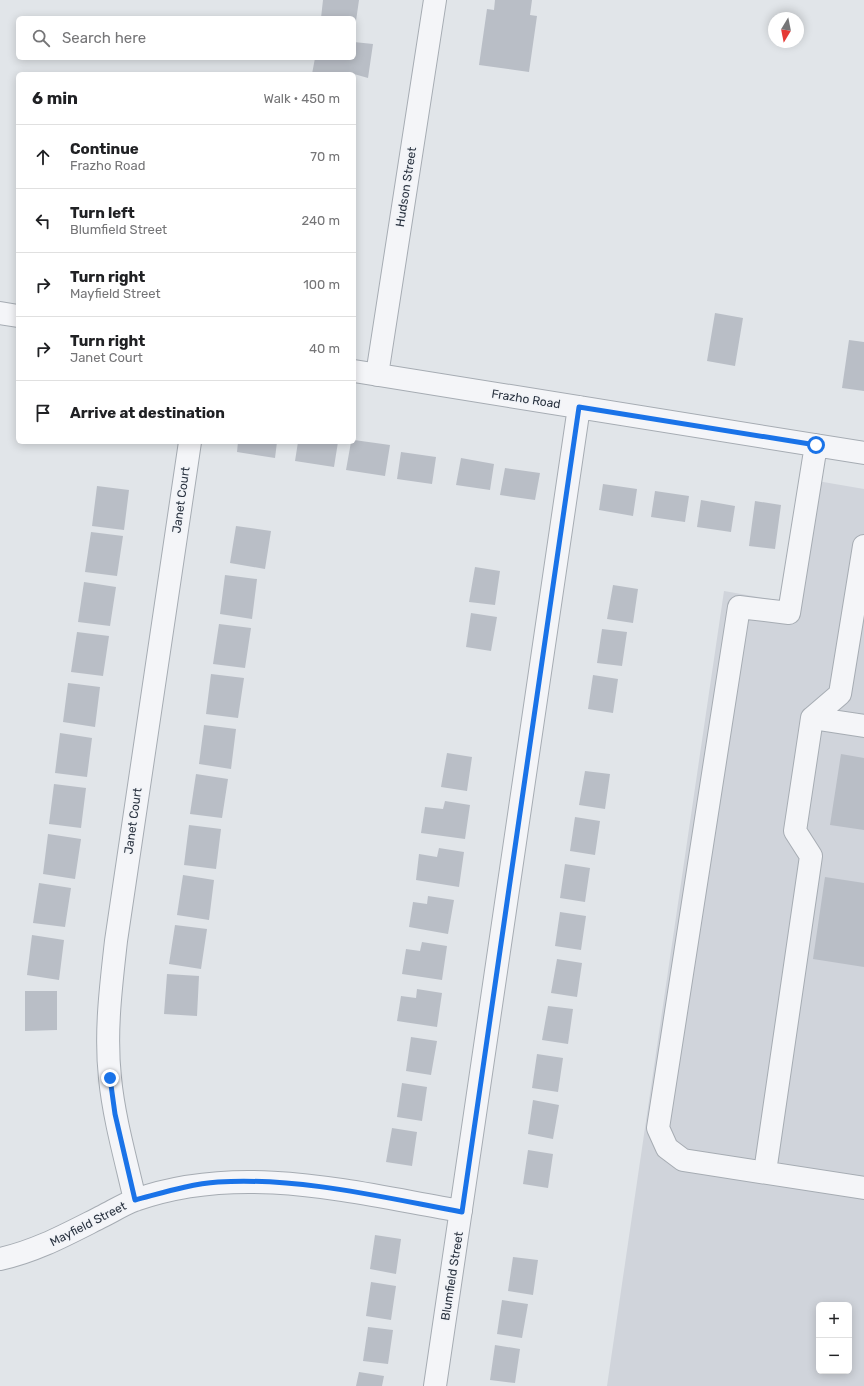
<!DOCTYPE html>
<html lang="en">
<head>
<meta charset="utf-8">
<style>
	:root { --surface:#fff; --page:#f6f6f6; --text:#202124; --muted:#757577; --line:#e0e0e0 }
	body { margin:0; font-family:Rubik,sans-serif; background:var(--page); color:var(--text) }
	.controls { position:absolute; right:12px; bottom:12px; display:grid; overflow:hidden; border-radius:6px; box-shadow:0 2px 10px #0003 }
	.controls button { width:36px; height:36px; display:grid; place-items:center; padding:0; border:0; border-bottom:1px solid var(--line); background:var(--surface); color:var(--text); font:20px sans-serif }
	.compass { position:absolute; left:768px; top:12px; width:36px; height:36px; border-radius:50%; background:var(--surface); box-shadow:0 2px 10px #0003; rotate:190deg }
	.stop { position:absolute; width:12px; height:12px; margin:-9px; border:3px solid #1a73e8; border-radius:50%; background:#fff }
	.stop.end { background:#1a73e8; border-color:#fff; box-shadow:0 1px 4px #0008 }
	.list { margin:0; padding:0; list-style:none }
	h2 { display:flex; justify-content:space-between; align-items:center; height:52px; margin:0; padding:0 16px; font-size:17px }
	h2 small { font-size:13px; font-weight:400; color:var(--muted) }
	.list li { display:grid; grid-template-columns:26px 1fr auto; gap:12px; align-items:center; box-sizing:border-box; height:64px; padding:0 16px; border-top:1px solid var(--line) }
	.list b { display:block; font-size:15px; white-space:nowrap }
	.list p { margin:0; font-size:13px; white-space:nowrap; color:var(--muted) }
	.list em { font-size:13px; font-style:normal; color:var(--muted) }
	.icon { flex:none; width:22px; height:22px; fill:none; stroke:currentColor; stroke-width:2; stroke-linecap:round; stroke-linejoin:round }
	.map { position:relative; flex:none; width:864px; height:1386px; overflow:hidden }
	.search { position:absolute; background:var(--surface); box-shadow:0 2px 10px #0003; left:16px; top:16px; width:340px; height:44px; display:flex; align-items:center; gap:10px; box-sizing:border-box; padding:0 14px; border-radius:6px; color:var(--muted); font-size:15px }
	.panel { position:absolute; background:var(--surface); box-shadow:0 2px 10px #0003; left:16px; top:72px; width:340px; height:372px; border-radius:6px }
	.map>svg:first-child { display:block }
</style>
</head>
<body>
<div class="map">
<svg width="864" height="1386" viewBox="0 0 864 1386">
	<rect width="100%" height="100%" fill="#e1e5e9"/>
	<path fill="#d0d4db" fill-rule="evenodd" d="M800 478 864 489V1386H607L724 591 782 601ZM819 1305H849V1371H819Z"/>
	<path fill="#b9bec6" d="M323 0H359L355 28 354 18H321Z
		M495 0H532L530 15 537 16 529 72 479 65 487 9 494 10Z
		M354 42 373 44 368 78 354 74H312L315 58H354Z
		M354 150H356L355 160H354Z
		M715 313 743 318 735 366 707 361Z
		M849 340 864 342V391L842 388Z
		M354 440 390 445 385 476 346 470 351 442H354Z
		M238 442H277L275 458 237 452Z
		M298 442H338L334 467 295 461Z
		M401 452 436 457 432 484 397 479Z
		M461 458 494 464 490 490 456 485Z
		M505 468 540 473 535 500 500 495Z
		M603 484 637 489 633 516 599 510Z
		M97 486 129 490 124 530 92 526Z
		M655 491 689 496 685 522 651 517Z
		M701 500 735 506 731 532 697 527Z
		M755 501 781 505 775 549 749 546Z
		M236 526 271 531 265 569 230 563Z
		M91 532 123 536 117 576 85 572Z
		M475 567 500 571 495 605 469 602Z
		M225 575 257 579 252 619 220 614Z
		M84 582 116 587 110 626 78 622Z
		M613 585 638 589 633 623 607 619Z
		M471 613 497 617 491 651 466 647Z
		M219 624 251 628 245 668 213 664Z
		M602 629 627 632 622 666 597 663Z
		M77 632 109 636 103 676 71 672Z
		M211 674 244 678 238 718 206 714Z
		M593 675 618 679 613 713 588 709Z
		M68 683 100 687 95 727 63 722Z
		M204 725 236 729 231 769 199 764Z
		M60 733 92 738 87 777 55 773Z
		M447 753 472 757 467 791 441 787Z
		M841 754 864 758V830L830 825Z
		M585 771 610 774 605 809 579 805Z
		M196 774 228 779 222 818 190 814Z
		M54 784 86 788 81 828 49 824Z
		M445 801 470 805 465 839 421 833 425 807 443 809Z
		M575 817 600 821 595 855 570 851Z
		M189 825 221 829 216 869 184 865Z
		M48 834 81 839 75 879 43 874Z
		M439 848 464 852 459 887 416 880 419 854 437 857Z
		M565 864 590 868 585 902 560 898Z
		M183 875 214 880 209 920 177 915Z
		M825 877 864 883V967L813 959Z
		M39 883 71 888 65 927 33 923Z
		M428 896 454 900 448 934 409 927 413 902 427 904Z
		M560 912 586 916 581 950 555 946Z
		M175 925 207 929 201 969 169 964Z
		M32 935 64 940 59 980 27 975Z
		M422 942 447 946 442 980 402 974 406 949 420 951Z
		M557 959 582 963 577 997 551 993Z
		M167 974 199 976 197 1016 164 1014Z
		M417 989 442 993 437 1027 397 1021 401 996 416 998Z
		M25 991H57V1030L25 1031Z
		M548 1006 573 1009 568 1044 542 1040Z
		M411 1037 437 1041 431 1075 406 1071Z
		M537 1054 563 1058 558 1092 532 1088Z
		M402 1083 427 1087 422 1121 397 1117Z
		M533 1100 559 1105 553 1139 528 1134Z
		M392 1128 417 1132 412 1166 386 1162Z
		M528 1150 553 1154 548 1188 523 1184Z
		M375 1235 401 1239 396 1274 370 1269Z
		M513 1257 538 1260 533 1295 508 1291Z
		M371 1282 396 1286 391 1320 366 1316Z
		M502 1300 528 1304 522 1338 497 1334Z
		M368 1327 393 1330 388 1364 363 1361Z
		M495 1345 520 1349 515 1383 490 1380Z
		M359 1372 384 1376 382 1386H356Z"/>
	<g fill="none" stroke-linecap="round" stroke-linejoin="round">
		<g stroke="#a6acb3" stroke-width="24">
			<path id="minor" d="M0 313 18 316
				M354 371 864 453
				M377 375 435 0
				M816 445 789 613 739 607 658 1128 667 1148 683 1160 864 1188
				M812 718 864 726
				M765 1172 811 856 795 831 812 718 840 694 864 546
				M135 1200C126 1160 114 1119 110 1078 105 1032 111 986 116 941L190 442
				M0 1259C37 1251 69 1233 103 1216 113 1211 124 1204 135 1200 242 1162 354 1193 461 1211
				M435 1386 579 407"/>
		</g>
		<use href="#minor" stroke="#f4f5f8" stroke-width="22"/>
	</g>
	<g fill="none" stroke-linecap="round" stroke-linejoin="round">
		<path stroke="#1a73e8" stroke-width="5" d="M110 1078 115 1114 135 1200C162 1193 190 1184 218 1182 300 1177 381 1197 462 1212L579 407 816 445"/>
	</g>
	<g text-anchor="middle" stroke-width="3" stroke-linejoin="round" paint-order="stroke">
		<g font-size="12" fill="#2a3340" stroke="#f1f3f7">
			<text transform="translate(406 187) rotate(-81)" y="4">Hudson Street</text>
			<text transform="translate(526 399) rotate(9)" y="4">Frazho Road</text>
			<text transform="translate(181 500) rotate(-82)" y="4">Janet Court</text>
			<text transform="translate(133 821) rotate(-82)" y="4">Janet Court</text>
			<text transform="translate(88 1224) rotate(-27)" y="4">Mayfield Street</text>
			<text transform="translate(452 1276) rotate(-81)" y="4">Blumfield Street</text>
		</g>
	</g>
</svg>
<div class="controls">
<button>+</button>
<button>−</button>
</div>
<svg class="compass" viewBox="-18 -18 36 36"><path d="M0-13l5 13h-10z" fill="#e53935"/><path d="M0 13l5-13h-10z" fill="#757577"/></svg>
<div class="stop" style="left:816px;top:445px"></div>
<div class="stop end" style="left:110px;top:1078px"></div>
<div class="search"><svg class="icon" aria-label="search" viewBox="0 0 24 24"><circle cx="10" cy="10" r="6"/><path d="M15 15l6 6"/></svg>Search here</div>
<section class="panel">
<h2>6 min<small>Walk · 450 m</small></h2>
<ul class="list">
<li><svg class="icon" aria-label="ahead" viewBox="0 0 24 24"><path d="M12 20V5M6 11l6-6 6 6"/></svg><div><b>Continue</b><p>Frazho Road</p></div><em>70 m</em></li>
<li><svg class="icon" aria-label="left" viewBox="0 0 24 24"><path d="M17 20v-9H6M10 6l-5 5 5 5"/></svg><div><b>Turn left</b><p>Blumfield Street</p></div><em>240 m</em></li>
<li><svg class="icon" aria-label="right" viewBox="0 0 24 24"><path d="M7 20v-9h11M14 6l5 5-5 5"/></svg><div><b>Turn right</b><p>Mayfield Street</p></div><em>100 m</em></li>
<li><svg class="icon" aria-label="right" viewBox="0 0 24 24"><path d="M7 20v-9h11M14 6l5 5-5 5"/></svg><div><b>Turn right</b><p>Janet Court</p></div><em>40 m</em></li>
<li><svg class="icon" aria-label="arrive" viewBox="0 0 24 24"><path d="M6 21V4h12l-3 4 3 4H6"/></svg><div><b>Arrive at destination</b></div></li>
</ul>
</section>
</div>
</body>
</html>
